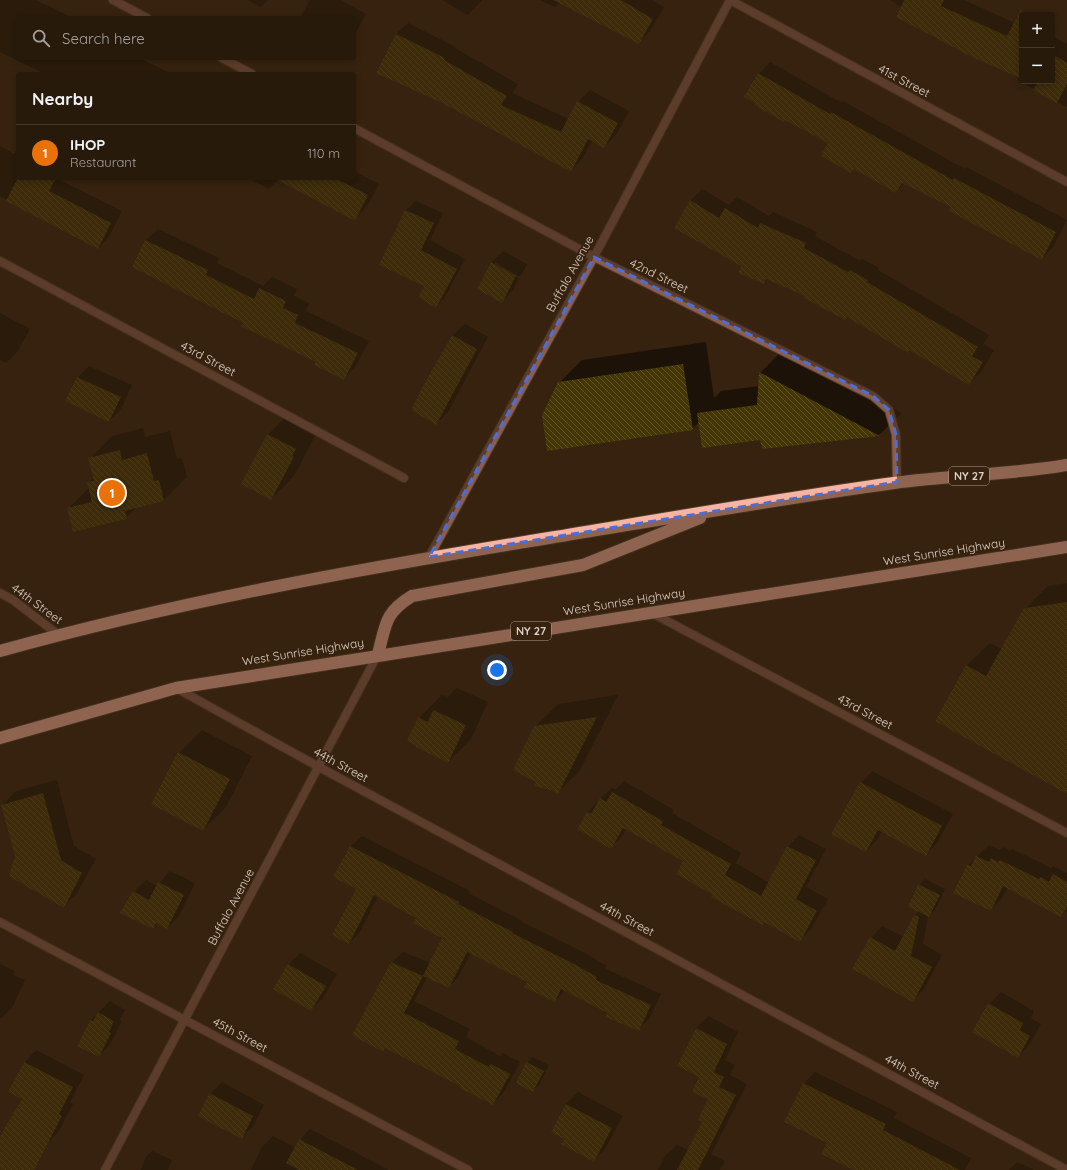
<!DOCTYPE html>
<html lang="en">
<head>
<meta charset="utf-8">
<style>
	:root { --surface:#281a0b; --page:#302314; --text:#f1f3f6; --muted:#a5a19d; --line:#44382c; --accent:#51ccd3 }
	body { margin:0; font-family:Quicksand,sans-serif; background:var(--page); color:var(--text) }
	.controls { position:absolute; right:12px; top:12px; display:grid; overflow:hidden; border-radius:4px; box-shadow:0 2px 6px #0003 }
	.controls button { width:36px; height:36px; display:grid; place-items:center; padding:0; border:0; border-bottom:1px solid var(--line); background:var(--surface); color:var(--text); font:20px sans-serif }
	.you { position:absolute; left:497px; top:670px; width:14px; height:14px; margin:-10px; border:3px solid #fff; border-radius:50%; background:#1a73e8; box-shadow:0 0 0 6px #1a73e833 }
	.badge { display:grid; place-items:center; width:26px; height:26px; border-radius:50%; background:var(--accent); color:#fff; font-size:13px; font-weight:700 }
	.pin { position:absolute; translate:-50% -50%; border:2px solid #fff; box-shadow:0 1px 4px #0006 }
	.list { margin:0; padding:0; list-style:none }
	h2 { display:flex; justify-content:space-between; align-items:center; height:52px; margin:0; padding:0 16px; font-size:17px }
	h2 small { font-size:13px; font-weight:400; color:var(--muted) }
	.list li { display:grid; grid-template-columns:26px 1fr auto; gap:12px; align-items:center; box-sizing:border-box; height:56px; padding:0 16px; border-top:1px solid var(--line) }
	.list b { display:block; font-size:15px; white-space:nowrap }
	.list p { margin:0; font-size:13px; white-space:nowrap; color:var(--muted) }
	.list em { font-size:13px; font-style:normal; color:var(--muted) }
	.icon { flex:none; width:22px; height:22px; fill:none; stroke:currentColor; stroke-width:2; stroke-linecap:round; stroke-linejoin:round }
	.map { position:relative; flex:none; width:1067px; height:1170px; overflow:hidden }
	.search { position:absolute; background:var(--surface); box-shadow:0 2px 6px #0003; left:16px; top:16px; width:340px; height:44px; display:flex; align-items:center; gap:10px; box-sizing:border-box; padding:0 14px; border-radius:4px; color:var(--muted); font-size:15px }
	.panel { position:absolute; background:var(--surface); box-shadow:0 2px 6px #0003; left:16px; top:72px; width:340px; height:108px; border-radius:4px }
	.map>svg:first-child { display:block }
</style>
</head>
<body>
<div class="map">
<svg width="1067" height="1170" viewBox="0 0 1067 1170">
	<defs>
		<pattern id="building-back-hatch" width="6" height="6" patternUnits="userSpaceOnUse"><rect width="6" height="6" fill="#453606"/><path d="M-1 5l2 2M0 0l6 6M5-1l2 2" fill="none" stroke="#5f5229"/></pattern>
	</defs>
	<rect width="100%" height="100%" fill="#36220f"/>
	<path fill="#0007" d="M0 0H36L73 18H18V58H139L172 74H45L0 52Z
		M247 0H268L261 7Z
		M310 0H341L366 14 354 36V18H300Z
		M442 0H482L468 15Z
		M540 0H652L664 7 650 31 639 42 560 2 555 7Z
		M890 0H964L1017 24 1022 19V81H1052V36L1067 44V107L1017 80 1019 77Z
		M408 23 456 47 455 48 518 84 512 93 569 119 578 102 590 90 629 111 616 135 604 147 592 141 582 159 571 171 396 34Z
		M770 62 842 103 843 101 965 169 966 167 1067 220 1053 247 1042 259 953 206 905 183 896 192 829 143 759 74Z
		M0 146 14 154 18 148V178H61L60 180 122 211 109 237 98 248 0 196Z
		M354 171 379 184 366 208 355 219 279 179 269 189 247 178H354Z
		M702 189 729 205 737 197 769 216 773 212 817 232 815 236 860 261 862 259 879 268 878 270 989 335 983 344 994 350 981 372 969 384 910 350 907 352 847 317 845 319 807 295 768 279 764 283 742 266 675 227 691 200Z
		M416 201 443 213 430 240 465 259 445 297 436 307 425 286 380 264 406 210Z
		M158 229 219 258 217 263 263 286 272 277 297 289 294 296 309 303 306 311 369 341 355 367 343 379 317 361 133 267 146 240Z
		M503 251 527 264 520 277 495 262V265L519 278 513 290 501 302 478 289 492 262Z
		M0 313 30 329 18 351 6 363 0 360Z
		M465 324 488 337 448 412 436 424 424 386 453 335Z
		M706 342 714 398 721 391 759 386 760 373 783 350 902 413 879 435 762 448 760 439 699 422 692 429 559 383 582 360Z
		M89 366 132 385 121 409 109 421 67 401 78 377Z
		M290 412 318 426 314 433 316 434 294 476 271 499 268 435Z
		M143 428 145 437 170 431 177 459 182 458 187 477 164 500 137 507 126 518 68 509 89 488 88 483 94 477 90 459 112 436Z
		M1067 583V793L937 720 967 665 990 643 1002 649 1025 609 1048 586Z
		M457 688 488 702 471 739 448 762 419 718 442 695 447 697Z
		M618 695 580 770 558 792 538 781 535 727 558 704Z
		M202 730 252 756 226 807 203 830 179 753Z
		M872 771 953 814 937 843 926 855 882 831 877 840 866 851 861 783Z
		M57 780 74 846 96 859 77 893 63 907 16 856 2 805 16 791Z
		M624 781 674 810 672 813 741 853 736 863 769 883 788 847 799 835 826 849 806 887 828 899 811 929 800 940 714 895 684 861 626 829 622 836 610 848 579 828 588 812 600 799 612 788 615 790Z
		M362 836 470 891 468 893 523 921 522 922 585 953 607 966 606 969 661 994 649 1019 638 1030 565 990 555 1001 528 981 471 953 459 976 449 987 428 976 414 1001 470 1029 466 1037 500 1056 503 1053 520 1062 504 1092 493 1104 462 1086 386 1047 383 1050 391 963 403 952 431 963 444 938 417 918 378 896 360 932 349 943 357 889 335 877 351 846Z
		M989 845 1000 850 1003 847 1010 851 1012 849 1051 868 1053 866 1067 873V910L1061 916 1008 888 1002 898 991 910 955 892 968 865Z
		M170 871 195 883 179 916 167 928 158 923 153 928 134 892 146 880 157 886Z
		M925 879 945 889 935 910 928 916 923 944 942 955 924 989 913 1000 871 938 882 926 904 937 915 915 919 911 909 906 919 885Z
		M300 953 337 974 323 998 311 1010 275 988 289 964Z
		M0 964 15 971 13 975 25 980 13 1006 2 1018 0 1017Z
		M1001 992 1034 1011 1031 1018 1041 1024 1029 1045 1017 1057 989 1004Z
		M110 1001 125 1010 120 1020 122 1021 110 1044 99 1056 91 1020Z
		M708 1016 738 1032 725 1060 735 1065 730 1075 747 1084 711 1154 725 1161 720 1170H658L665 1156 677 1145 688 1150 703 1122 710 1098 701 1076 679 1066 697 1028Z
		M36 1050 84 1075 70 1102 73 1104 58 1132 47 1144 13 1170H5L0 1167V1138L23 1099 9 1092 25 1062Z
		M532 1057 549 1065 539 1085 533 1090 527 1063Z
		M815 1072 897 1112 894 1118 971 1158 965 1170H852L823 1154 828 1143 803 1084Z
		M222 1082 264 1105 253 1126 241 1138 210 1094Z
		M578 1092 623 1116 605 1149 593 1161 565 1138 552 1132 566 1104Z
		M310 1129 389 1170H251L262 1147 273 1136 296 1148 300 1140Z
		M152 1151 172 1160 168 1170H141L146 1157Z
		M1017 1162 1033 1169 1032 1170H1009Z"/>
	<path fill="url(#building-back-hatch)" d="M553 0H621L653 19 639 44Z
		M904 0H944L941 6 1007 36 1022 7V79L972 57 896 17Z
		M396 34 445 58 444 60 507 96 501 105 561 132 577 101 618 123 604 148 588 139 571 172 442 103 376 73Z
		M1054 55 1067 63V84L1057 103 1033 90 1039 81H1052V59Z
		M758 73 830 114 831 112 953 180 954 178 1056 232 1042 260 949 211 951 207 902 183 896 193 854 169 851 173 821 156 828 143 785 120 784 122 754 105 755 103 744 97Z
		M18 178H56L49 191 111 223 98 249 6 201Z
		M274 178H335L368 195 355 221Z
		M690 200 719 218 725 208 758 228 760 223 806 243 804 248 848 272 850 270 868 280 867 282 978 347 972 356 983 362 969 385 909 350 908 353 847 317 845 320 804 298 805 296 766 279 764 284 738 273 741 266 674 228Z
		M405 210 434 223 421 250 457 269 436 308 418 297 424 286 379 265Z
		M145 240 208 270 206 275 254 299 259 288 286 301 283 308 298 315 295 323 358 353 344 380 314 365 316 362 241 326 243 323 132 267Z
		M491 262 516 276 502 303 477 289Z
		M452 335 477 349 436 425 411 410 423 386Z
		M683 364 693 430 547 451 542 415 558 382Z
		M759 372 880 436 762 449 760 440 702 448 697 413 757 405Z
		M77 377 121 397 109 422 65 401Z
		M267 434 296 449 292 456 294 457 271 500 241 484Z
		M120 450 122 460 147 453 154 481 159 480 164 501 125 511 127 519 73 532 67 508 92 502 87 482 94 481 88 458Z
		M1067 602V794L935 721 966 665 986 676 1024 608Z
		M433 710 466 725 448 763 416 747V745L407 741 418 717 428 722Z
		M597 717 558 794 550 790 534 786 536 782 513 770 534 726Z
		M178 752 230 779 203 831 151 804Z
		M860 782 942 826 926 856 878 830 866 852 831 834Z
		M612 792 663 821 661 825 731 864 725 875 761 896 787 846 816 860 796 899 817 911 800 942 764 922 762 925 711 897 713 895 676 874 683 861 623 828 611 849 577 829 587 812 591 814 600 798 606 802Z
		M43 793 61 860 82 873 64 908 9 876 15 856 1 805Z
		M350 846 459 902 458 904 513 932 512 933 574 964 597 977 596 980 651 1005 639 1031 606 1017 607 1013 561 989 555 1002 524 987 527 982 467 952 449 988 423 976 442 938 413 923 416 918 374 895 349 944 332 935 356 889 333 877Z
		M976 856 989 862 991 858 998 862 1000 860 1039 879 1041 877 1049 882 1053 874 1067 882V907L1061 917 1003 886 991 911 953 893 967 865 971 866Z
		M158 882 184 895 167 929 156 923 153 929 120 913 133 891 149 900Z
		M918 884 940 895 929 917 908 907Z
		M914 915 919 917 911 956 932 967 913 1002 852 969 870 937 895 951Z
		M391 962 423 976 404 1013 459 1041 455 1049 489 1067 491 1064 510 1074 493 1105 460 1088V1086L385 1048 383 1052 352 1035Z
		M288 964 326 986 311 1011 273 989Z
		M988 1003 1023 1023 1020 1030 1030 1036 1018 1058 972 1032Z
		M98 1012 114 1021 109 1032 111 1033 99 1057 77 1046 90 1020 93 1021Z
		M696 1028 727 1044 714 1072 724 1077 719 1087 736 1095 698 1170H677L702 1122 698 1120 708 1099 692 1092 699 1077 677 1066Z
		M24 1062 73 1087 59 1114 62 1116 34 1170H0V1136L22 1099 8 1092Z
		M526 1062 544 1071 533 1092 516 1083Z
		M803 1083 886 1124 883 1130 960 1170H853L821 1154 827 1143 784 1122Z
		M209 1093 253 1116 242 1139 198 1116Z
		M566 1104 612 1128 594 1162 561 1144 564 1139 551 1132Z
		M299 1139 358 1170H299L286 1163Z"/>
	<g fill="none" stroke-linecap="round" stroke-linejoin="round">
		<g stroke="#513e2c" stroke-width="10">
			<path id="street" d="M113 0 147 18
				M730 0 1067 182
				M222 58 252 74
				M354 128 594 257 873 396 889 410 896 435 897 482
				M0 261 404 478
				M429 557 594 257 730 0
				M0 593 13 600 60 636
				M652 613 1067 833
				M176 688 319 767 1067 1170
				M0 922 468 1170
				M105 1170 378 654"/>
		</g>
		<g stroke="#513e2c" stroke-width="14">
			<path id="highway" d="M0 651C180 601 365 568 549 538 664 519 778 499 894 483 951 475 1010 475 1067 465
				M378 654C386 625 384 613 412 596L583 565 700 518
				M0 738 176 688 1067 547"/>
		</g>
		<use href="#street" stroke="#8a5d50" stroke-width="8"/>
		<use href="#highway" stroke="#f8b4a1" stroke-width="12"/>
	</g>
	<path d="M0 0H1067V1170H0ZM594 257 873 396 889 410 896 435 897 482 429 557Z" fill="#36220f" fill-opacity=".55" fill-rule="evenodd"/>
	<path fill="none" stroke="#4d6ed3" stroke-width="3" stroke-dasharray="8 5" stroke-linejoin="round" d="M594 257 873 396 889 410 896 435 897 482 429 557Z"/>
	<g text-anchor="middle" stroke-width="3.5" stroke-linejoin="round" paint-order="stroke">
		<g fill="#36220f" stroke="#ac9c8e" stroke-width="1">
			<rect x="949" y="467" width="40" height="18" rx="3"/>
			<rect x="511" y="622" width="40" height="18" rx="3"/>
		</g>
		<g font-size="11" font-weight="bold" fill="#ded0c5">
			<text x="969" y="480">NY 27</text>
			<text x="531" y="635">NY 27</text>
		</g>
		<g font-size="12" fill="#ded0c5" stroke="#36220f">
			<text transform="translate(904 81) rotate(28)" y="4">41st Street</text>
			<text transform="translate(570 274) rotate(-61)" y="4">Buffalo Avenue</text>
			<text transform="translate(659 276) rotate(26)" y="4">42nd Street</text>
			<text transform="translate(208 359) rotate(28)" y="4">43rd Street</text>
			<text transform="translate(944 552) rotate(-9)" y="4">West Sunrise Highway</text>
			<text transform="translate(624 602) rotate(-9)" y="4">West Sunrise Highway</text>
			<text transform="translate(37 604) rotate(36)" y="4">44th Street</text>
			<text transform="translate(303 652) rotate(-9)" y="4">West Sunrise Highway</text>
			<text transform="translate(865 712) rotate(28)" y="4">43rd Street</text>
			<text transform="translate(341 765) rotate(28)" y="4">44th Street</text>
			<text transform="translate(231 907) rotate(-62)" y="4">Buffalo Avenue</text>
			<text transform="translate(627 919) rotate(28)" y="4">44th Street</text>
			<text transform="translate(240 1035) rotate(28)" y="4">45th Street</text>
			<text transform="translate(912 1072) rotate(28)" y="4">44th Street</text>
		</g>
	</g>
</svg>
<div class="controls">
<button>+</button>
<button>−</button>
</div>
<div class="you"></div>
<div class="pin badge" style="left:112px;top:493px;background:#e8710a">1</div>
<div class="search"><svg class="icon" aria-label="search" viewBox="0 0 24 24"><circle cx="10" cy="10" r="6"/><path d="M15 15l6 6"/></svg>Search here</div>
<section class="panel">
<h2>Nearby<small></small></h2>
<ul class="list">
<li><span class="badge" style="background:#e8710a">1</span><div><b>IHOP</b><p>Restaurant</p></div><em>110 m</em></li>
</ul>
</section>
</div>
</body>
</html>
